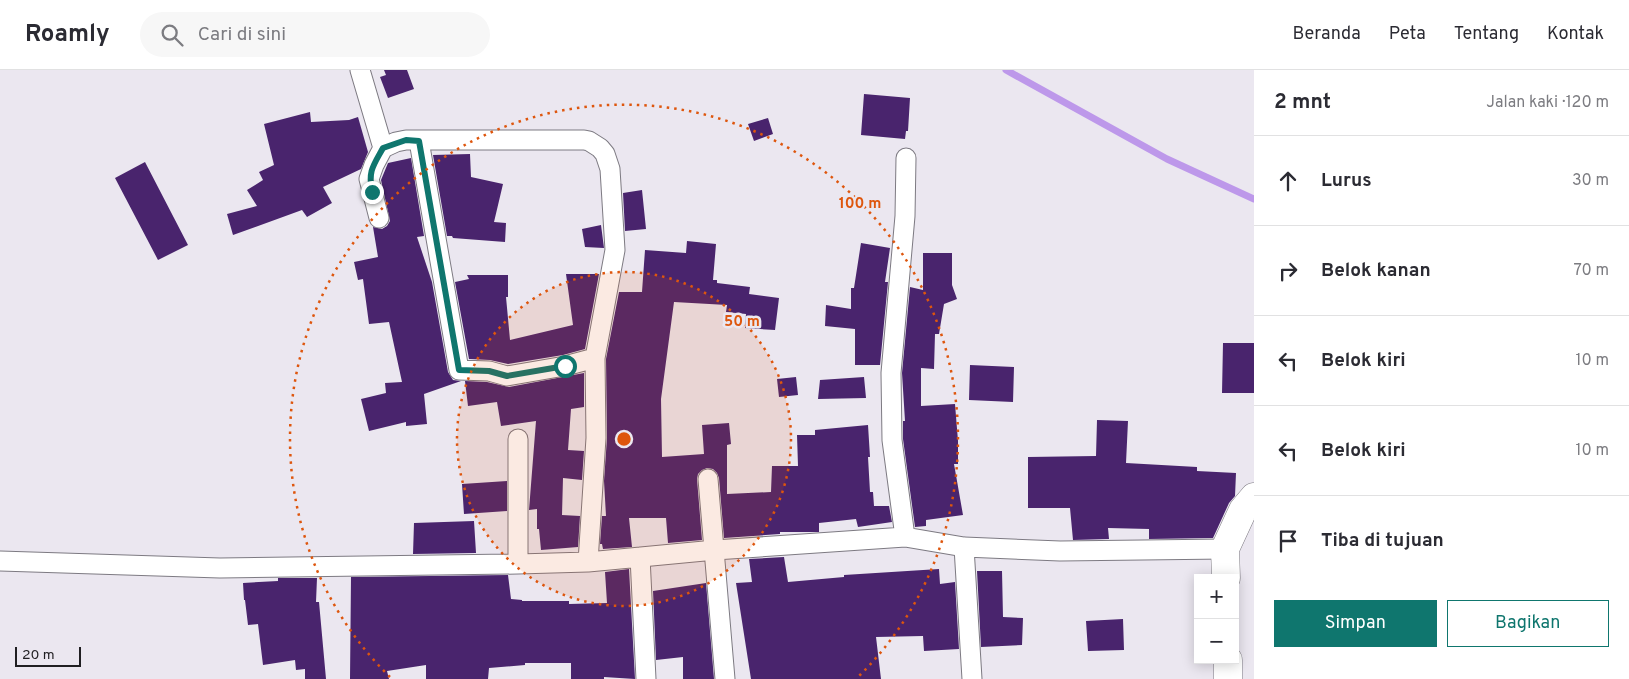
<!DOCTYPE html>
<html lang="id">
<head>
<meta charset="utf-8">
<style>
	:root { --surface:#fff; --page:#f7f7f7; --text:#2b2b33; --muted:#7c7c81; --line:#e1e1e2; --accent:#0f766e }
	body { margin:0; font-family:Overpass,sans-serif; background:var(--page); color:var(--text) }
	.controls { position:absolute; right:15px; bottom:15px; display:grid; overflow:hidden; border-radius:0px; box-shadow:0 2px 12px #0003 }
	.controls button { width:45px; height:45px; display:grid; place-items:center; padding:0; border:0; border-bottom:1px solid var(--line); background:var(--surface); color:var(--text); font:25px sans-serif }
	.scale { position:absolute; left:15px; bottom:12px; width:66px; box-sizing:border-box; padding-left:5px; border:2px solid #201f22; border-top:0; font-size:14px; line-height:18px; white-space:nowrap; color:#201f22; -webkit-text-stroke:4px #ebe7f0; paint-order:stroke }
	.stop { position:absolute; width:15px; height:15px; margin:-11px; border:4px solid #0f766e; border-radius:50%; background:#fff }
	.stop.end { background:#0f766e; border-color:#fff; box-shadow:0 1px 5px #0008 }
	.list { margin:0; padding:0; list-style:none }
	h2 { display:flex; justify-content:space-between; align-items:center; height:65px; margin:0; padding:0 20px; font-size:21px }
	h2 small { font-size:16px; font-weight:400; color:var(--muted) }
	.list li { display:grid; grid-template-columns:32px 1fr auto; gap:15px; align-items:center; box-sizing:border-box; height:90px; padding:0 20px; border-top:1px solid var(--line) }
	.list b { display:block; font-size:19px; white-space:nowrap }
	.list em { font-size:16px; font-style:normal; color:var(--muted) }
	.actions { display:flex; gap:10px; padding:15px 20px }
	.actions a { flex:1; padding:11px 0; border:1px solid var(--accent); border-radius:0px; text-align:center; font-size:18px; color:var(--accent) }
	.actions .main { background:var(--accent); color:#fff }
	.icon { flex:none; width:28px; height:28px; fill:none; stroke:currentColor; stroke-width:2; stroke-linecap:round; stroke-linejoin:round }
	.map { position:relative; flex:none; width:1254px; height:609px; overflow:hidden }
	header { display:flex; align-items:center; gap:30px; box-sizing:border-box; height:70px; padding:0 25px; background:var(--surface); border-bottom:1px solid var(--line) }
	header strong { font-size:24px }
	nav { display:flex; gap:28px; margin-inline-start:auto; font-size:18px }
	.search { width:350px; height:45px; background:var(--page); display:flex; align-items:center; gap:12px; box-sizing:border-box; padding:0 18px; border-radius:28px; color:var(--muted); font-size:19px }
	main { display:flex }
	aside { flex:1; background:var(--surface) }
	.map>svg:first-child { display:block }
</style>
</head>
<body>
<header>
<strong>Roamly</strong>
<div class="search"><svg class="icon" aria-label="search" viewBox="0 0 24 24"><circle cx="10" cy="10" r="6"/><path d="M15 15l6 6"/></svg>Cari di sini</div>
<nav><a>Beranda</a><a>Peta</a><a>Tentang</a><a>Kontak</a></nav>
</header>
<main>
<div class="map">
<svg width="1254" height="609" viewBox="0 0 1254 609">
	<rect width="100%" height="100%" fill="#ebe7f0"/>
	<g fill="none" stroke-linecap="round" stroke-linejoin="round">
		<path stroke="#bd98ea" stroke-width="7" d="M1006 0 1167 89 1254 129"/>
	</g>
	<path fill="#49246d" d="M384 0H407L414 19 388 28 380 7 386 5Z
		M864 24 910 28 908 61H906L905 69 861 65Z
		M310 42 311 52 349 50 358 47 368 82 361 99 323 117 332 133 307 147 302 140 233 165 227 144 257 136 247 120 263 110 259 102 274 95 264 54Z
		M768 48 773 64 754 71 748 54Z
		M470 84 471 107 503 114 494 152 506 153 505 172 453 168 452 166H447L433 85Z
		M411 88 424 166 417 167 432 212 448 302 453 310 461 311 424 324 427 354 406 356V352L369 361 361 329 386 323 385 313 402 312 389 252 369 254 363 209 358 210 354 192 378 187 373 157 382 159 387 156 390 151 381 110 388 93Z
		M145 92 188 175 158 190 115 108Z
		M642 120 646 159 625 161 623 123Z
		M601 155 604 178 585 177 582 159Z
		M687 171 716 174 713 210H717V213L750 217 749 224 779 228 775 260 745 258 746 244 726 242 727 235 674 232 661 329 662 387 704 384 702 355 729 353 731 374 727 375V424L771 422 772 396H798L797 365H815V360L868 355 870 387H868L870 422H873L874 436H889L892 452 858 457 856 449 819 453V462H780V464L724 468 719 408 717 403 713 399 707 398 702 400 698 404 697 409 702 470 668 473 666 448H629L632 477 603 479 602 474H600L602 446H606L604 411 607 368 606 289 619 222H642L645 180 686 183Z
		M861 173 890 178 885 212H888L880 295H855V259L825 256 826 235 851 239V218H854Z
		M923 183H952V215L957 229 944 234 939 264H935L934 299 921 298V336L955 334 958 371V394H954L963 445 926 450V456L915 457 903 369V351H905L902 303 910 217 923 220Z
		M566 204H599L585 279 563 285 508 294 490 290 469 289 455 212 469 209 467 205H508V227H506L510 270 573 255Z
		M1223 273H1254V323H1222Z
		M970 295 1014 297 1013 332 969 330Z
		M584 303V337L571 339 568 380 584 381 582 410 563 408 562 445 580 446 578 477 541 480 539 459H537V439L529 440 536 351 501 356 497 332 468 336 465 311 487 312 509 317Z
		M796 307 798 325 779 327 777 309Z
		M864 307 866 328 818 329 820 310Z
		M1097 350 1128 351 1126 393 1197 397V401L1236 403 1235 426 1229 433 1213 468 1149 469V459L1108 458 1109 469 1073 470 1070 438H1028V387L1096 386Z
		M507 411V441L464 444 462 414Z
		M474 451 476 483 413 484 414 453Z
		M784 487 788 512 844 507V505L939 499 940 514 955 512 959 579 924 581 923 566 876 567 881 609H751L736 513 752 512 749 489Z
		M629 499 635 609 604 607V609H571V593H525V595L489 598 488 609H426V595L387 601 389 609H350L351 507 508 505 511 529 522 530V531H569V534L607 533 605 502Z
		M977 501H1002L1003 547 1023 548 1022 575 981 577Z
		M278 508H317L316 532H319L326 609H305V599L296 600 295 590 263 595 258 554 248 555 245 530H244L243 513 278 511Z
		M706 513 714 609H683V587L656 590 653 521Z
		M1123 549 1124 580 1088 581 1086 551Z"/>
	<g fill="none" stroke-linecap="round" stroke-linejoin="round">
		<g stroke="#7d7a82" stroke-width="21">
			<path id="street" d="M360 0 383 78
				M419 71 459 300 489 301 507 306 565 296 595 288
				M379 148 369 109 374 95 383 78 396 72 406 70H584L589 71 600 78 605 84 610 99 615 180 595 288 596 368 588 492
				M708 409 725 609
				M905 467 892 370 891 303 905 146 906 88
				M964 477 972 609
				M640 487 646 609
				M0 491 220 498 518 494 588 492 715 480 905 467 964 477 1060 481 1225 479
				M518 494V369"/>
		</g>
		<g stroke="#7d7a82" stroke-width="29">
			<path id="primary" d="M1226 508 1225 479 1243 440 1254 427
				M1228 590V609"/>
		</g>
		<use href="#street" stroke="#fff" stroke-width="19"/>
		<use href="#primary" stroke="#fff" stroke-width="28"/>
	</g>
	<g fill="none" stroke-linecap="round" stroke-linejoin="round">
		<path stroke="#0f766e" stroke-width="6" d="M372 122C368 101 373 96 383 78L406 70 419 71 459 300 489 301 507 306 565 296"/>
	</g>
	<circle cx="624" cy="369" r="167" fill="#de560d" fill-opacity=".12"/>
	<g fill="none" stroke="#de560d" stroke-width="2.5" stroke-dasharray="2.5 5">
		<circle cx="624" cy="369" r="167"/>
		<path d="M390 607A334 334 0 1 1 858 607"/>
	</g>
	<circle cx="624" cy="369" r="8" fill="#de560d" stroke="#ebe7f0" stroke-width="2.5"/>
	<g font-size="15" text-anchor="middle" font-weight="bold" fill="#de560d" stroke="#ebe7f0" stroke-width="5" stroke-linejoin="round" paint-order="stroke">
		<text x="860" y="138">100 m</text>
		<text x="742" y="256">50 m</text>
	</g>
</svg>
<div class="controls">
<button>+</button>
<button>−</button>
</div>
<div class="scale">20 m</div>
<div class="stop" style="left:565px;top:296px"></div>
<div class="stop end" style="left:372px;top:122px"></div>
</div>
<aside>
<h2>2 mnt<small>Jalan kaki · 120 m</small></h2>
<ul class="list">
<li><svg class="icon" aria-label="ahead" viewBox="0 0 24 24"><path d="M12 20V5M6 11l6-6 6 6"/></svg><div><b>Lurus</b></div><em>30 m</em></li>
<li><svg class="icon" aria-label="right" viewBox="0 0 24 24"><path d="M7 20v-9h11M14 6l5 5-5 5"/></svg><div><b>Belok kanan</b></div><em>70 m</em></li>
<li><svg class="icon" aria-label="left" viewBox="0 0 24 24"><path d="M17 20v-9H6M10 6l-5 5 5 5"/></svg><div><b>Belok kiri</b></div><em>10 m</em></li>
<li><svg class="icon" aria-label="left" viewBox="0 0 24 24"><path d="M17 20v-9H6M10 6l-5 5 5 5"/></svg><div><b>Belok kiri</b></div><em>10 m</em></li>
<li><svg class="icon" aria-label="arrive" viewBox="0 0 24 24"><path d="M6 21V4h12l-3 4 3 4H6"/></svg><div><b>Tiba di tujuan</b></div></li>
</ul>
<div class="actions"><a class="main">Simpan</a><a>Bagikan</a></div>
</aside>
</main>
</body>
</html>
